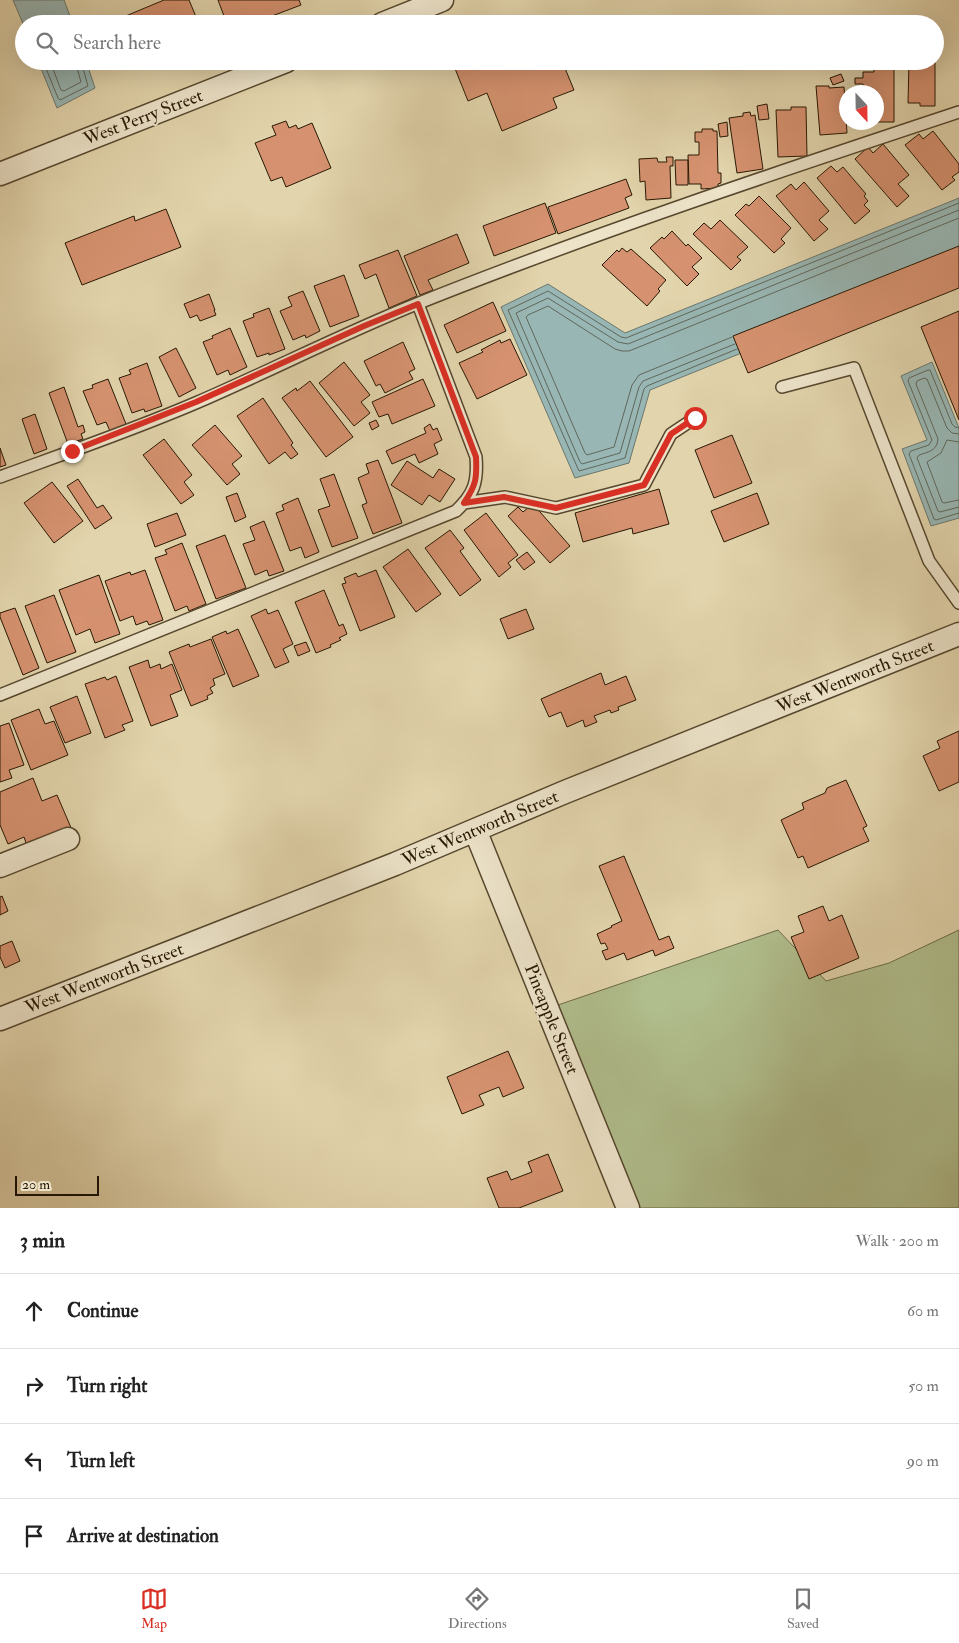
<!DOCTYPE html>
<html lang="en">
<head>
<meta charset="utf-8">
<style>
	:root { --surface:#fff; --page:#f2f2f2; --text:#222; --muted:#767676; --line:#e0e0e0; --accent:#d93025 }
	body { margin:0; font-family:"IM FELL Double Pica",serif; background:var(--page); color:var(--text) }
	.compass { position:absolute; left:839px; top:85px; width:45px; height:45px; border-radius:50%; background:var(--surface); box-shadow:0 5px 20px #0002; rotate:158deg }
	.scale { position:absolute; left:15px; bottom:12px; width:84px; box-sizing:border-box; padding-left:5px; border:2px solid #281803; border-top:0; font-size:14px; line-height:18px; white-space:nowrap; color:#281803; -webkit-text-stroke:4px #ece3c9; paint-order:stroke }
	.stop { position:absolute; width:15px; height:15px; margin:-11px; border:4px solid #d93025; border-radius:50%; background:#fff }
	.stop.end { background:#d93025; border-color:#fff; box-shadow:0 1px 5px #0008 }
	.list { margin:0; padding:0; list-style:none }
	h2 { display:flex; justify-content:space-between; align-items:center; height:65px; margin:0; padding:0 20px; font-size:21px }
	h2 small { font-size:16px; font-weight:400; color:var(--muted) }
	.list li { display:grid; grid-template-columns:32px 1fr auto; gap:15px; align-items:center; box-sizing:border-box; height:75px; padding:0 20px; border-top:1px solid var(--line) }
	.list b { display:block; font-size:19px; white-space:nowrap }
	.list em { font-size:16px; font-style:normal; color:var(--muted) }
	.icon { flex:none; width:28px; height:28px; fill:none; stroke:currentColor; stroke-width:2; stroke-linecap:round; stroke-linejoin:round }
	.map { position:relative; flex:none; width:959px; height:1208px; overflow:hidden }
	.search { position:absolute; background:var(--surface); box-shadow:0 5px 20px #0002; left:15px; right:15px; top:15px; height:55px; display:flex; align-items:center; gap:12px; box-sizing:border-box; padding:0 18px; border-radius:28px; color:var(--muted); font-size:19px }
	.sheet { height:365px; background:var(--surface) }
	nav { display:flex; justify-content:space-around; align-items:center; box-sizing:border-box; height:70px; border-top:1px solid var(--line); background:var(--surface); font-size:14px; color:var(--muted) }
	nav a { display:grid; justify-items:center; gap:2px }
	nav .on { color:var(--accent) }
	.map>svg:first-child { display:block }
</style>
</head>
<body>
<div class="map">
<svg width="959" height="1208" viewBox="0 0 959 1208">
	<rect width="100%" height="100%" fill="#e2d4ac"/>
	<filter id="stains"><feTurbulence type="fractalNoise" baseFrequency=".004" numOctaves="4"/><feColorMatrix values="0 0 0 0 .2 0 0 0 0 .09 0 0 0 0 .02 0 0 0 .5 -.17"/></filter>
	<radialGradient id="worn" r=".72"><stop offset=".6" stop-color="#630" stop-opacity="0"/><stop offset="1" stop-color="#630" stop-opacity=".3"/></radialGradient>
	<path fill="#b0bd8c" stroke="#6c6a48" d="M778 930 826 981 889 963 959 930V1208H633L555 1006Z"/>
	<path fill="#98b6b3" stroke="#6b776d" d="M13 0H64L73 24H24V26Z
		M38 61H86L95 88 57 108Z
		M959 198V265L650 390 629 463 575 478 501 307 548 284 625 333Z
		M932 362 959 428V518L931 526 902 449 927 440 901 376Z"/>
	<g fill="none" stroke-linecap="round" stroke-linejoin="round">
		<path stroke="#60675b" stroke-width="1" d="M43 61 58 98 60 100 88 86 81 61
			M50 61 61 90 64 91 81 82 75 61
			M732 337 639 375 632 385 614 447 587 455 585 453 526 317 528 315 548 306 615 349 622 351H629L959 218
			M735 344 643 381 639 387 620 453 582 464 580 462 516 313 548 298 618 342 628 344 959 210
			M737 349 647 386 644 389 625 458 579 471 508 310 548 291 621 337 626 338 959 203
			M959 428 955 427 952 424 930 370H928L909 378 908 381 932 440 929 445 911 451 909 454 934 519 936 520 959 513
			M959 434 952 433 947 428 927 379 924 378 917 381 916 384 938 439C937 451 928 452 919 455L917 458 938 511 940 512 959 507
			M959 442 947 440 941 453 927 462 942 502 944 503 959 500"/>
	</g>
	<path fill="#d69270" stroke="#281803" d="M164 0H189L199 24H110L109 23Z
		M218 0H299L301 5 251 24H227Z
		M935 40V106H920V103H908L909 62 935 61Z
		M466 61H562L574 90 553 98 557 108 502 131 487 93 468 101 454 66Z
		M874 69H894V122H876V92H863V84H855V78H863V72H874Z
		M841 74 844 81 833 85 830 78Z
		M816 86H829V88L844 87 847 133 820 135Z
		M767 104 769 119 759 120 757 106Z
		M791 107H806L807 156 778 157 776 110H791Z
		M750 112 751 116 755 115 763 169 737 173 729 118 743 116V113Z
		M286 121 289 128 296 125 298 129 312 123 331 168 286 187 282 177 271 181 255 143 276 135 272 126Z
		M727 122 728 136 720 137 718 124Z
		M702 129H713V131H717L718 173H721V183L718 184V188L701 189V184H689L688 155H699V142H695V132H702Z
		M933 131 959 164V172L952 177 955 180 942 190 905 145 919 134 923 139Z
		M883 144 909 175 898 184 909 196 897 207 855 159 868 147 873 153Z
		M666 157H673V166H670L671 198 646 200 645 181 640 182 639 159 657 158 658 162H667Z
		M675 160H688V185H676Z
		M831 166 837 172 843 167 866 194 864 196 868 201 864 205 870 211 855 224 817 178Z
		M626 179 632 195 625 198 629 208 558 234 548 207Z
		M804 182 829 211 819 220 828 229 814 241 776 196 791 184 796 190Z
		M759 196 791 228 781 239 785 243 774 253 735 215 746 204 749 206Z
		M545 203 556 233 494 256 483 226Z
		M166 209 181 247 82 285 65 243 134 216 135 221Z
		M720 220 748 247 737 257 741 260 731 270 693 234 704 223 711 229Z
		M672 231 686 246 688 244 702 258 692 267 699 274 687 286 650 248 662 237 664 239Z
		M457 234 469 263 428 280 433 290 420 295 404 256Z
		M959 246V288L748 373 733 336Z
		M622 248 627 252 631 249 666 280 658 289 660 291 647 306 602 265 617 250 619 252Z
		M398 250 417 296 389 308 376 274 365 279 359 265Z
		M344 275 359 316 330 327 314 286Z
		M303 291 320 331 306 338 305 335 293 340 280 311 292 306 288 297Z
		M209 294 215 310H214L216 315 200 321 197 315 190 318 184 304Z
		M493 302 506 331 457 353 444 325Z
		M269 308 285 349 269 355V353L257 357 243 321 254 317 253 314Z
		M959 311V420L921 327Z
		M230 328 247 367 230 375 228 370 217 375 203 342 213 338 212 336Z
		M510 339 527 375 477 399 459 363 483 352 481 350 500 340 501 343Z
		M403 342 415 369 409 372 413 379 385 393 380 384 376 386 364 361Z
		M176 348 196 388 179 397 159 357Z
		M344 362 370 395 361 402 370 413 354 426 319 383Z
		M147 363 162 406 145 412 144 409 132 413 119 378 131 374 129 370Z
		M108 379 126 424 110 431 106 422 97 425 83 391 93 388 92 385Z
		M423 379 435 406 392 424 388 414 379 417 372 402Z
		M310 381 353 437 326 457 282 398 296 388 297 391Z
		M64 387 78 427 83 425 85 432 81 434 83 439 68 444 49 393Z
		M263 398 293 443 291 445 298 454 291 459 285 452 269 464 237 416Z
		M35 414 47 449 34 454 22 419Z
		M376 420 379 426 372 430 369 423Z
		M430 424 433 430 437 428 442 440 434 444 438 454 419 463 415 454 392 464 386 451 426 433 424 428Z
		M215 425 242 456 232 464 240 474 227 485 192 445Z
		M732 435 752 483 714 498 695 450Z
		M164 439 192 475 184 482 194 495 181 504 143 455Z
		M0 448 6 465 0 467Z
		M378 460 402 523 373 534 362 505 367 503 358 478 369 473 366 464Z
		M407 461 433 478 439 469 455 479 440 502 429 495 422 505 391 485Z
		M334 474 358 538 332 547 318 510 330 506 320 479Z
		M78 479 97 508 103 505 112 518 95 529 67 486Z
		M52 482 83 521 54 543 24 503Z
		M659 489 669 524 633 534 632 528 583 542 575 513Z
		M237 493 246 517 235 522 226 497Z
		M757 493 769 524 724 542 711 511Z
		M298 498 319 552 305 558 301 547 290 551 276 513 284 510 282 505Z
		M533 504 570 546 550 563 508 516 518 507 523 512Z
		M177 513 186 535 155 547 147 524Z
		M486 513 518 555 508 563 511 567 499 577 464 530Z
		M264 521 284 571 269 576 267 570 255 575 243 544 255 540 250 527Z
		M450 530 464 548 460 551 481 580 460 596 425 548Z
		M225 535 246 588 216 599 196 546Z
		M182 543 206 604 189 611 187 606 175 611 155 558 167 554 165 550Z
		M408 549 441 594 416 612 383 567Z
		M527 552 535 562 524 570 516 560Z
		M145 570 163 620 149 625 147 621 136 625 133 616 120 621 105 581 130 572 131 575Z
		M376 570 395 617 360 631 342 584 346 583 344 578 356 573 358 577Z
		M99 575 120 634 95 643 90 629 76 635 59 590Z
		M324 590 339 626 343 624 347 634 339 638 341 640 330 645 331 647 316 653 295 602Z
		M54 595 76 652 47 663 25 606Z
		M15 608 39 668 23 675 0 617V613Z
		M266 609 268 614 278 610 293 644 283 649 289 662 275 668 251 616Z
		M526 609 534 629 508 639 500 619Z
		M238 629 259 676 233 687 212 637 226 631 227 634Z
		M211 639 225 674 213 679 215 685 210 688 213 693 207 696 208 699 191 706 169 652 189 644 190 647Z
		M306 642 310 651 298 656 294 646Z
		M148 660 150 668 160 664 161 669 172 664 182 690 170 695 178 716 151 726 129 667Z
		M601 673 605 685 626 676 636 700 618 707 619 710 611 713 610 710 594 716 597 722 585 727 583 720 567 727 561 712 549 717 541 699Z
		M116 676 133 721 122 725 125 730 105 738 85 684 105 677 107 680Z
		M77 696 91 733 65 743 50 707Z
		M39 709 45 724 54 721 68 755 31 770 11 720Z
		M9 723 24 765 9 770 12 778 0 782V726Z
		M959 731V782L939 791 923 756 940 748 937 741Z
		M33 778 42 801 57 795 72 830 28 849 24 837 8 844 0 825V792Z
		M846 780 867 826 863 828 869 841 808 868 803 856 798 858 781 820 804 809 802 803 825 793 827 788Z
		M624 856 659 940 669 936 674 948 655 956 653 950 627 960 624 953 606 960 602 951 608 949 605 943 601 944 597 934 612 927 611 926 622 921 599 866Z
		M2 896 8 911 0 915V897Z
		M823 906 829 921 842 915 859 958 809 979 791 937 804 932 798 916Z
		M12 941 20 961 5 968 0 957V946Z
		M508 1051 524 1088 503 1097 499 1087 479 1095 484 1105 462 1114 447 1077Z
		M548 1154 563 1191 519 1208H499L487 1178 507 1171 511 1180 532 1172 528 1162Z"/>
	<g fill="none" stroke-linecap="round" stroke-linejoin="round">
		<g stroke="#56472d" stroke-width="14">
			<path id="lane" d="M782 387 854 368 929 561 959 603
				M0 477C66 453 133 430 198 402 272 370 344 333 419 303 597 232 778 172 959 112
				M464 503 505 497 556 508 644 485 671 434 695 418
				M0 695 456 511C474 494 478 482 476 457L418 304"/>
		</g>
		<g stroke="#56472d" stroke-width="25">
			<path id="street" d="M382 24 442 0
				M0 174 286 61
				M475 830 628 1208
				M0 866 68 839
				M0 1019 395 864 565 792 959 634"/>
		</g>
		<use href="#lane" stroke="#ece3c9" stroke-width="11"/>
		<use href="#street" stroke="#ece3c9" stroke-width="22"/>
	</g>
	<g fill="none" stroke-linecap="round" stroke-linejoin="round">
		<path stroke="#d93025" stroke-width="6" d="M72 451 196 402 364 326 418 304 476 457C477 479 476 485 464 503L504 497 556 508 644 485 671 434 695 418"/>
	</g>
	<g text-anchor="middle" stroke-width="4" stroke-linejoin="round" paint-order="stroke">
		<g font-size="18" fill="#281803" stroke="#ece3c9">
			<text transform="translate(143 117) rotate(-21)" y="6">West Perry Street</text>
			<text transform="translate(855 676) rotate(-22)" y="6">West Wentworth Street</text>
			<text transform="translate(480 828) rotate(-23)" y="6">West Wentworth Street</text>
			<text transform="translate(104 978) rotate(-21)" y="6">West Wentworth Street</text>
			<text transform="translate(552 1019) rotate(68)" y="6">Pineapple Street</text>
		</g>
	</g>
	<rect width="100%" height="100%" filter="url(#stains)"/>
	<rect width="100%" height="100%" fill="url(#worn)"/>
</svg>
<svg class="compass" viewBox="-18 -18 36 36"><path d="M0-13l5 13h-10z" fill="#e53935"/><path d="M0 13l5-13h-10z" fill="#767676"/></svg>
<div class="scale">20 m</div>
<div class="stop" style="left:695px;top:418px"></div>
<div class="stop end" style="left:72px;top:451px"></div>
<div class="search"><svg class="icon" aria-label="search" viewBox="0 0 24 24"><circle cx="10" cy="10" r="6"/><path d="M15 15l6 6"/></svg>Search here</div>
</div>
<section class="sheet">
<h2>3 min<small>Walk · 200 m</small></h2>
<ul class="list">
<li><svg class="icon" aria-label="ahead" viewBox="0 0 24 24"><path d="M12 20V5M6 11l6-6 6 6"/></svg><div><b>Continue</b></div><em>60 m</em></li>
<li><svg class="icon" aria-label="right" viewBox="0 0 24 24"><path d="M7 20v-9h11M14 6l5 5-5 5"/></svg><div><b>Turn right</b></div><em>50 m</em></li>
<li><svg class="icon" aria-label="left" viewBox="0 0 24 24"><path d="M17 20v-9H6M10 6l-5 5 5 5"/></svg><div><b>Turn left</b></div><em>90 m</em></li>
<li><svg class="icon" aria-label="arrive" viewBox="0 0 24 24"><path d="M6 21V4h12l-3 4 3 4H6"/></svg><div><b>Arrive at destination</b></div></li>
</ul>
</section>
<nav>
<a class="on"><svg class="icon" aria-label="map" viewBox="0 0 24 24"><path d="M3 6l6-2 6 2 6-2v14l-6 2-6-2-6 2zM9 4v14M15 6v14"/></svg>Map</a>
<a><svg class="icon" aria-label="directions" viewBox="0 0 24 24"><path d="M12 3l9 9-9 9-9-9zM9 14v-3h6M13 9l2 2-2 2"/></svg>Directions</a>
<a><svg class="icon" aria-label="saved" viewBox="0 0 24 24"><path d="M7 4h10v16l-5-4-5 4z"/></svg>Saved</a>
</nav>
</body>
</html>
